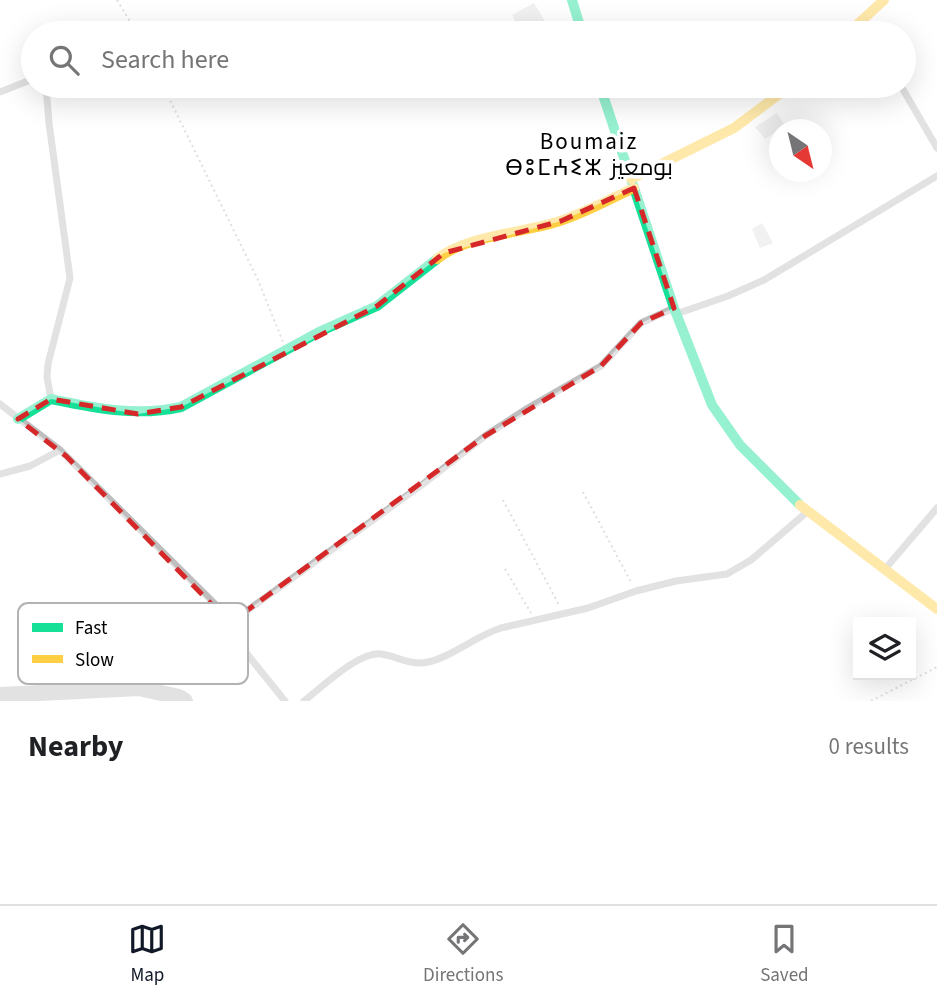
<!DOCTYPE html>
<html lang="en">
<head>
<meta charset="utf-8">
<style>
	:root { --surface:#fff; --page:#f6f6f6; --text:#202124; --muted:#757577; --line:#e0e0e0; --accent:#111827 }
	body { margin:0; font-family:"Source Sans 3",Cairo,"Noto Sans Tifinagh",sans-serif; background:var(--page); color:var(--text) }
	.controls { position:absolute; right:21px; bottom:21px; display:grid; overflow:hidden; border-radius:0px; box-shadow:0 7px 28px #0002 }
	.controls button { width:63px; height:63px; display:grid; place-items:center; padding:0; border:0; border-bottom:2px solid var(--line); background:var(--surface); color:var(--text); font:35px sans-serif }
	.compass { position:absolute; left:769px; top:119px; width:63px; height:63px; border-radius:50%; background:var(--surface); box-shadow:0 7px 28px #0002; rotate:145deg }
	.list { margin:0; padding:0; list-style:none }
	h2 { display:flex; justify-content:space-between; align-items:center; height:91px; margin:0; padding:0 28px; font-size:30px }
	h2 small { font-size:23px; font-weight:400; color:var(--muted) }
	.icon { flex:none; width:38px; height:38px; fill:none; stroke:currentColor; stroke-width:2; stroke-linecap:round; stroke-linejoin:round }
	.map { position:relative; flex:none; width:937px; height:701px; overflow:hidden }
	.search { position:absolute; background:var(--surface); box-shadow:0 7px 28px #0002; left:21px; right:21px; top:21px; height:77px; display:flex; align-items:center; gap:18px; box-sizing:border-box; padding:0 24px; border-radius:38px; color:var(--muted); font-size:26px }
	.sheet { height:203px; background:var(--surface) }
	nav { display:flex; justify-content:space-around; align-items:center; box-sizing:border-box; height:98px; border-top:2px solid var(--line); background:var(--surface); font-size:19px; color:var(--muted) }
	nav a { display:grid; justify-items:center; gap:4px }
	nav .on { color:var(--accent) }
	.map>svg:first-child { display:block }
</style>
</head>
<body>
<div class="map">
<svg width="937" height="701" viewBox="0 0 937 701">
	<rect width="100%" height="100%" fill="#fff"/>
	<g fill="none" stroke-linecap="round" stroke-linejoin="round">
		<path stroke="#bebebe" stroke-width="16" d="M0 695 139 688 179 697 185 701"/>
	</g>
	<path fill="#dfdfdf" d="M534 3 548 26 555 23 559 33H538L536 27 522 33 512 15Z
		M777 113 785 126 765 139 755 127Z
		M762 223 773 243 760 248 752 229Z"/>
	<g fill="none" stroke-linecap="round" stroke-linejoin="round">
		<path stroke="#b9b9b9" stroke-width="2" stroke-dasharray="2 3.5" stroke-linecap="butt" d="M117 0 137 33
			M163 86 258 280 283 342
			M583 492 632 584
			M503 500 559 605
			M505 569 531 613
			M871 701 937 667"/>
		<path stroke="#bebebe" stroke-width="7" d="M863 20 871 33
			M46 86 49 123 70 278 48 364 47 377 51 399
			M901 86 937 148
			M0 92 33 79
			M676 314 728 296 764 280 937 176
			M0 404 60 450 222 611 247 654 285 701
			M0 474 30 466 60 450
			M885 569 937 508
			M230 623 423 484 485 436 528 408 601 366 641 323 674 308
			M304 701C321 688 359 651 381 654 397 656 410 666 428 662 454 656 475 636 501 628L588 608 636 591 676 581 727 574 751 560 808 511"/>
		<path stroke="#16e098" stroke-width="10" d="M572 0 582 33
			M600 86 674 308 712 405 740 445 800 505
			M18 419 51 399C95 408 136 417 181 407L321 331 377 306 437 259"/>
		<path stroke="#ffcf43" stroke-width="10" d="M848 33 884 0
			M631 179 734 128 790 86
			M437 259C467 235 524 233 560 221 585 213 610 199 634 188
			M800 505 937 609"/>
	</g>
	<path d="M0 0H937V701H0ZM634 188 674 308 641 323 601 366 485 436 230 623 66 456 18 419 51 399 138 414 181 407 377 306 444 253 561 221Z" fill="#fff" fill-opacity=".55" fill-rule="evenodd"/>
	<path fill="none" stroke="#d62828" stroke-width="5" stroke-dasharray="14 9" stroke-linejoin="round" d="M634 188 674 308 641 323 601 366 485 436 230 623 66 456 18 419 51 399 138 414 181 407 377 306 444 253 561 221Z"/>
	<g text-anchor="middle" stroke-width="7" stroke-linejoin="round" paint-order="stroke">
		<g font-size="23" letter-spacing="2" fill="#000" stroke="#fff">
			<text x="589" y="149">Boumaiz<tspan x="589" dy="26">ⴱⵓⵎⵄⵉⵣ بومعيز</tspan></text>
		</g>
	</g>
	<rect x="18" y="603" width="230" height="81" rx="10" fill="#fff" stroke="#b2b2b2" stroke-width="2"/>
	<rect x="32" y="623" width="31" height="9" fill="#16e098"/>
	<rect x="32" y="655" width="31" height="8" fill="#ffcf43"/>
	<g font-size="19" fill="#000">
		<text x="75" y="634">Fast</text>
		<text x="75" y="666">Slow</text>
	</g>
</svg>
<div class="controls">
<button><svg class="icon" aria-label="layers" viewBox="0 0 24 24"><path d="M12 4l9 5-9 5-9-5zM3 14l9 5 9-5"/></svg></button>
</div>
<svg class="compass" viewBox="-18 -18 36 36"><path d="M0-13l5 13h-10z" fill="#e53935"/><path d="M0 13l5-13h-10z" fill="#757577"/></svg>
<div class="search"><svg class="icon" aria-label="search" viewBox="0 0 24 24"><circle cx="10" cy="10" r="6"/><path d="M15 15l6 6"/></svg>Search here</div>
</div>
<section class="sheet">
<h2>Nearby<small>0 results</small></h2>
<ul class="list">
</ul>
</section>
<nav>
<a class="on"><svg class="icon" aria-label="map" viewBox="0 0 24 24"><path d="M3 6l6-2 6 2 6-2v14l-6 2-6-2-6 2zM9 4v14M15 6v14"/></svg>Map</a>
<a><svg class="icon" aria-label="directions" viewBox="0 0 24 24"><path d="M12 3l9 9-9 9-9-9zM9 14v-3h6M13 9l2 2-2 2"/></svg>Directions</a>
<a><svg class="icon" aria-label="saved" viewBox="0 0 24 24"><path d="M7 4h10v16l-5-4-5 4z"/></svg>Saved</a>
</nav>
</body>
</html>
